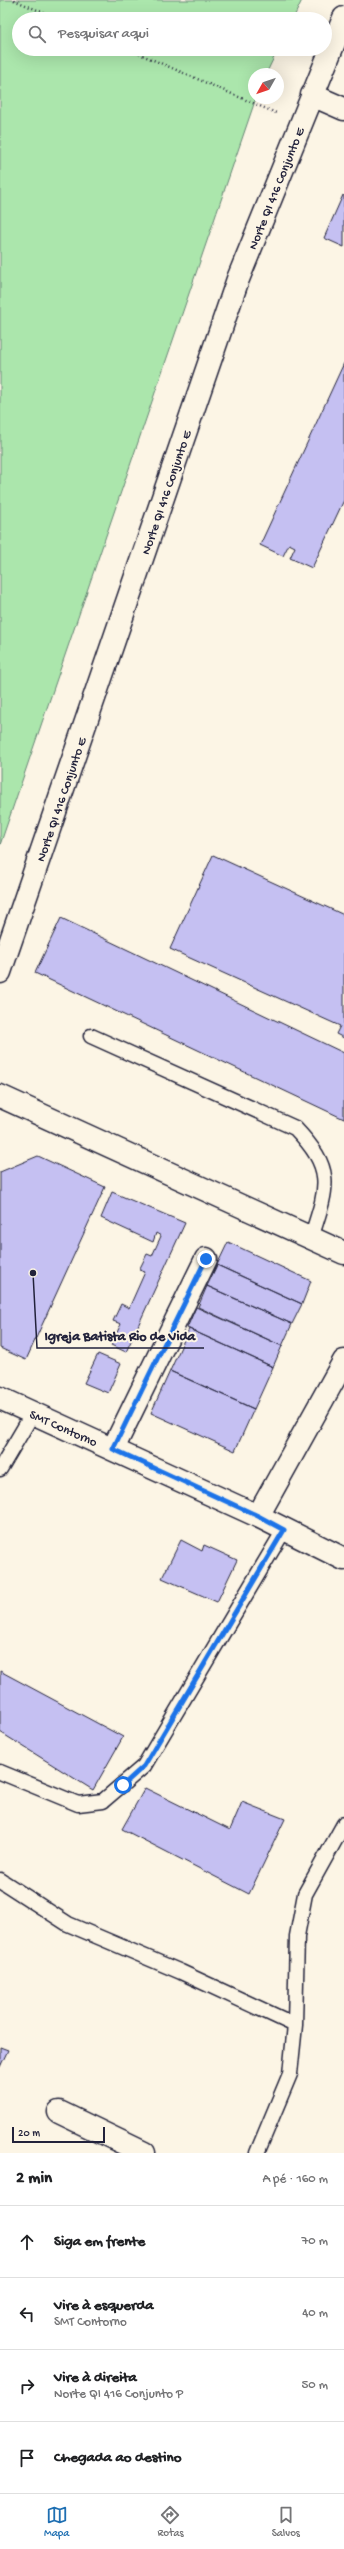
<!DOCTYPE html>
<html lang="pt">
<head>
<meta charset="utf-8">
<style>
	:root { --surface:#fff; --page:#f6f6f6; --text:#202124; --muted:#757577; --line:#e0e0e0; --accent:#1f6fb2 }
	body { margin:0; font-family:"Gochi Hand",sans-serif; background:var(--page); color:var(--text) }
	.compass { position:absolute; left:248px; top:68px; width:36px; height:36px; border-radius:50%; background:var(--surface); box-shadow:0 4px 16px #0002; rotate:230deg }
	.scale { position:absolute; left:12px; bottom:10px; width:93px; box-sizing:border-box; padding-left:4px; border:2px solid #22223b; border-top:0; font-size:11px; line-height:14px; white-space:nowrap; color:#22223b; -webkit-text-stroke:3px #fcf5e5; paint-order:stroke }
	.stop { position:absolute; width:12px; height:12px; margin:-9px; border:3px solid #1a73e8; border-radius:50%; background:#fff }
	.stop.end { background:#1a73e8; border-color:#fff; box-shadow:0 1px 4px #0008 }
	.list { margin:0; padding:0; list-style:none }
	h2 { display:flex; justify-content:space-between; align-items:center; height:52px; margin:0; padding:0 16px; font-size:17px }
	h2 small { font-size:13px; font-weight:400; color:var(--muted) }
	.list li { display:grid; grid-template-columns:26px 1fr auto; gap:12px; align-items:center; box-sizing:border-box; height:72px; padding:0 16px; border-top:1px solid var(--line) }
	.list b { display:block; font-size:15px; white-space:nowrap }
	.list p { margin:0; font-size:13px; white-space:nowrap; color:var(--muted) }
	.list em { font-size:13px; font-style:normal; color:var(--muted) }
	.icon { flex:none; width:22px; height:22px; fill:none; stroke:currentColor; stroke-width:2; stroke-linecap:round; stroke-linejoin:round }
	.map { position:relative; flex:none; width:344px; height:2153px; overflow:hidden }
	.search { position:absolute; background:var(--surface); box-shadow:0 4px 16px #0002; left:12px; right:12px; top:12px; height:44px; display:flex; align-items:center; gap:10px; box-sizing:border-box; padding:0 14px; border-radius:22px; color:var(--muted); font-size:15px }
	.sheet { height:340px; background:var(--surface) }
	nav { display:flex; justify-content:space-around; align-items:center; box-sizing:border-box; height:56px; border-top:1px solid var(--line); background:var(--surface); font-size:11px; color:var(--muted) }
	nav a { display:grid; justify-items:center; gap:2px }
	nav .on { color:var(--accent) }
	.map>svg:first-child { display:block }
</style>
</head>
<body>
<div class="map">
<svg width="344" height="2153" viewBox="0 0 344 2153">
	<rect width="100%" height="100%" fill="#fcf5e5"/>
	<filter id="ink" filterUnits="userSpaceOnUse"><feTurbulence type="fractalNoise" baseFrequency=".025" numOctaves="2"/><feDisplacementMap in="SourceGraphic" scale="8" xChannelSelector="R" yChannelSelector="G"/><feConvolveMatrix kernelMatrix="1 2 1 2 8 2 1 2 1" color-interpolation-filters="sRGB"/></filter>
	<g filter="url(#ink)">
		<path fill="#abe6ac" stroke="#668474" d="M0 0H302L293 19H19V49H278L266 74H254L256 98 0 845Z"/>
		<path fill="#c5c0f2" stroke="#22223b" d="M343 195 344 196V247L324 238Z
			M344 363V500L312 568 290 558 295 547 289 544 283 556 260 545Z
			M213 855 344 915V1038L336 1034 340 1026 170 949Z
			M61 918 344 1053V1119L35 973Z
			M38 1156 105 1187 26 1360 0 1348V1172Z
			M112 1192 185 1223 126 1352 111 1345 121 1324 113 1321 121 1304 129 1308 145 1272 139 1270 147 1254 152 1256 161 1236 156 1233 153 1242 101 1218Z
			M228 1242 311 1281 302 1304 217 1265Z
			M217 1265 302 1304 292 1324 207 1286Z
			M207 1286 292 1324 282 1346 198 1307Z
			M196 1307 282 1346 273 1367 187 1328Z
			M189 1329 273 1367 254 1409 170 1371Z
			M98 1354 121 1364 108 1393 84 1383Z
			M170 1371 254 1409 235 1451 151 1413Z
			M181 1540 202 1551 204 1545 237 1560 217 1602 162 1578Z
			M0 1671 123 1737 93 1790 0 1732Z
			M145 1788 230 1830 242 1802 285 1819 249 1894 122 1829Z
			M0 2047 8 2050 0 2067Z"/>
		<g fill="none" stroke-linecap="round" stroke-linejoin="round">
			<g stroke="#22223b" stroke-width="17">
				<path id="lane" d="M91 1036 295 1128C335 1170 328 1186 311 1238
					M0 1469 33 1413
					M0 1772 78 1804 103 1801 144 1766 284 1530
					M0 1880 68 1924 181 1972 295 2025
					M257 2153 290 2074 295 2025 297 1936 305 1894 344 1824"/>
			</g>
			<g stroke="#22223b" stroke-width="25">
				<path id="street" d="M312 95 344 109
					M0 972 238 279 344 18
					M0 1096 344 1253
					M113 1449 206 1259
					M258 1516 344 1361
					M59 2112 144 2153"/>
			</g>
			<g stroke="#22223b" stroke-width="25">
				<path id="secondary" d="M0 1398 258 1516 344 1559"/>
			</g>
			<path stroke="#22223b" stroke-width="2.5" stroke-dasharray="1 3" stroke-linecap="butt" d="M14 0 58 19
				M128 49 276 113"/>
			<use href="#lane" stroke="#fcf5e5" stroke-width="14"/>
			<use href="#street" stroke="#fcf5e5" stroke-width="22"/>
			<use href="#secondary" stroke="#fcf5e5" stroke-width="22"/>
		</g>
	</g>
	<g fill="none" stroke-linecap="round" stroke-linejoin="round" filter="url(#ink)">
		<path stroke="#1a73e8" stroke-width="5" d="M123 1785 144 1766 284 1530 258 1516 113 1449 206 1259"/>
	</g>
	<g text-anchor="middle" stroke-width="4" stroke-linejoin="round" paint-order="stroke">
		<g font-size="13" fill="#22223b" stroke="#fcf5e5">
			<text transform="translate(275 188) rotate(-68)" y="5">Norte QI 416 Conjunto E</text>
			<text transform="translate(165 492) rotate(-71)" y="5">Norte QI 416 Conjunto E</text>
			<text transform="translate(60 799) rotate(-71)" y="5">Norte QI 416 Conjunto E</text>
			<text transform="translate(64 1427) rotate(24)" y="5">SMT Contorno</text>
		</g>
	</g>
	<path fill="none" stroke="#22223b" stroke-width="1.5" d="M33 1273L37 1348H204"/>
	<circle fill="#22223b" stroke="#fcf5e5" stroke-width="1.5" cx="33" cy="1273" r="4"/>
	<g font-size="14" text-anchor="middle" font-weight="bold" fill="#22223b" stroke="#fcf5e5" stroke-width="4" stroke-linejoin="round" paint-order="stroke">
		<text x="120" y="1340">Igreja Batista Rio de Vida</text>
	</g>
</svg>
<svg class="compass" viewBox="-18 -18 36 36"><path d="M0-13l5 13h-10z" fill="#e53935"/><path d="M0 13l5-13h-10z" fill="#757577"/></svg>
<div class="scale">20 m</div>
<div class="stop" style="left:123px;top:1785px"></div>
<div class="stop end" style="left:206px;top:1259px"></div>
<div class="search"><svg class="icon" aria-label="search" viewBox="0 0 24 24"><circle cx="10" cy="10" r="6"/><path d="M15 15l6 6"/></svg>Pesquisar aqui</div>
</div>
<section class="sheet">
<h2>2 min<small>A pé · 160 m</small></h2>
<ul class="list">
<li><svg class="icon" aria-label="ahead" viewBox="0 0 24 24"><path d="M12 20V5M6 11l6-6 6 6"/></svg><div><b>Siga em frente</b></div><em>70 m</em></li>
<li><svg class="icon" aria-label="left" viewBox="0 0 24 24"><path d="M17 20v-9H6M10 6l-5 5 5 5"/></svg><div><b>Vire à esquerda</b><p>SMT Contorno</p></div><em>40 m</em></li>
<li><svg class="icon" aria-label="right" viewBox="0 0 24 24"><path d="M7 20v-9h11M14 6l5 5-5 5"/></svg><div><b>Vire à direita</b><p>Norte QI 416 Conjunto P</p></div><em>50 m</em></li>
<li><svg class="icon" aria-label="arrive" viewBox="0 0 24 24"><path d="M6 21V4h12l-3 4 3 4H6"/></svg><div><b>Chegada ao destino</b></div></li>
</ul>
</section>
<nav>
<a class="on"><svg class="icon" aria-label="map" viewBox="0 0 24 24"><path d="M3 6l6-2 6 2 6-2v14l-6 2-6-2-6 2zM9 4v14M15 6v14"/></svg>Mapa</a>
<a><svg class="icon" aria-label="directions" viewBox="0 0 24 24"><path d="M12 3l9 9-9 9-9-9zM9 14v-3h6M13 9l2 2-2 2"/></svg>Rotas</a>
<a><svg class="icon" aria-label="saved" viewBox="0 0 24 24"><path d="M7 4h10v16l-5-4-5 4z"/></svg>Salvos</a>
</nav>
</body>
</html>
